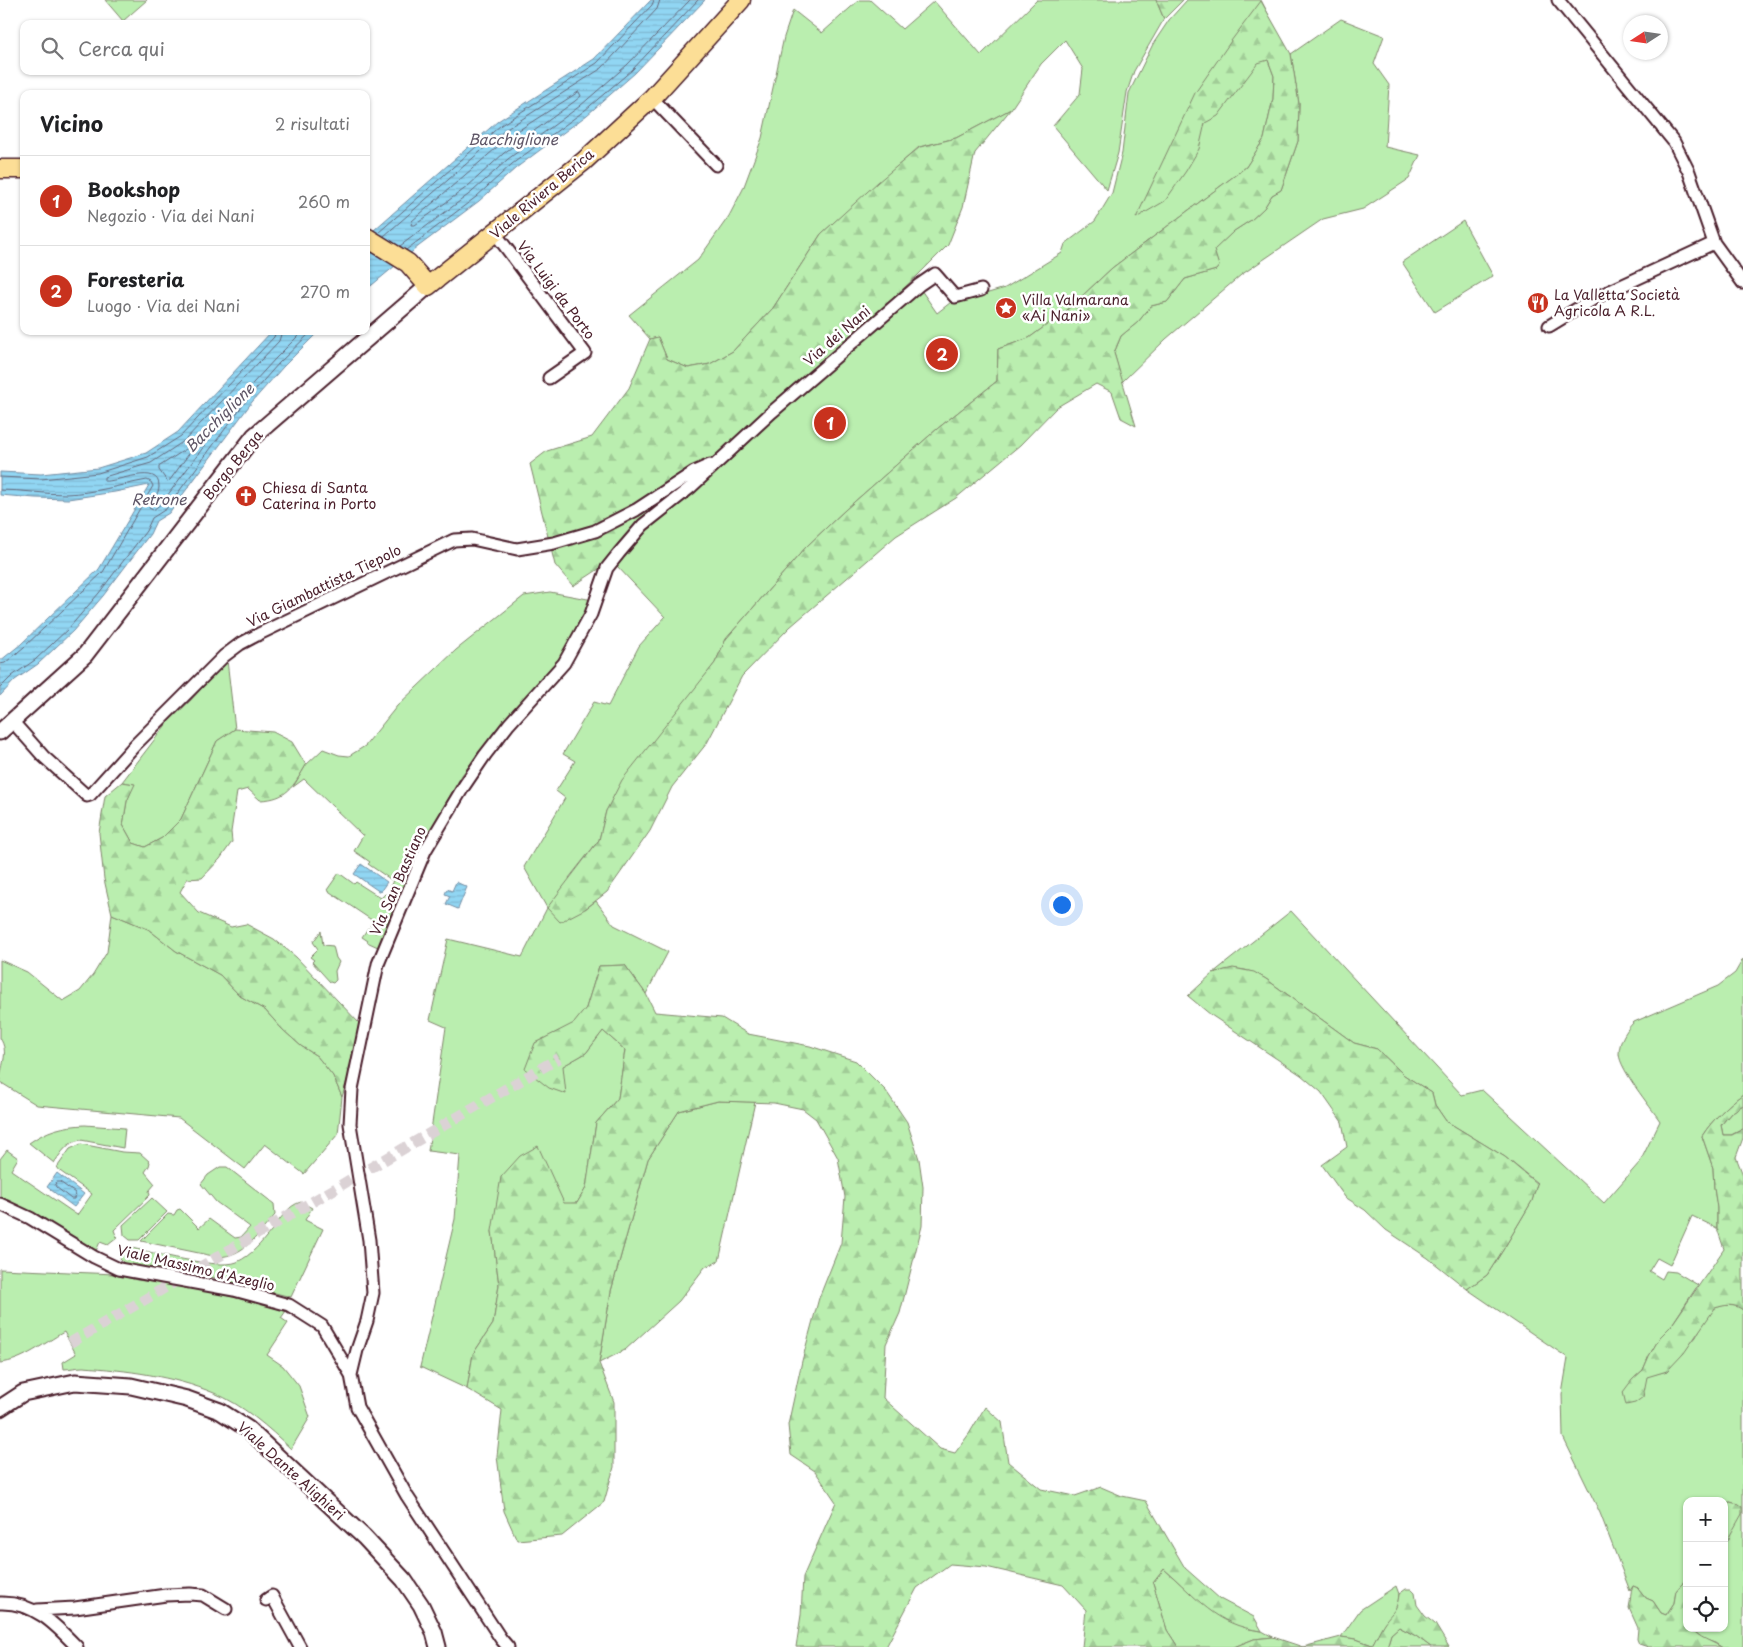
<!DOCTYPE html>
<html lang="it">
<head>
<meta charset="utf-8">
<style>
	:root { --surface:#fff; --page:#f2f2f2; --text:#202124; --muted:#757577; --line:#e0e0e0; --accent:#c8321e }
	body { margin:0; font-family:"Playpen Sans",sans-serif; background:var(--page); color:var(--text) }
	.controls { position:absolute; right:15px; bottom:15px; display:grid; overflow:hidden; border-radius:10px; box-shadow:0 1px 4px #0004 }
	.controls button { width:45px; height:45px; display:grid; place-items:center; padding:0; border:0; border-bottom:1px solid var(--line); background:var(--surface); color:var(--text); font:25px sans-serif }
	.compass { position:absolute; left:1623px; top:15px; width:45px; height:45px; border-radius:50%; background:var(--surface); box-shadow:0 1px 4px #0004; rotate:258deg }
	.you { position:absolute; left:1061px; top:904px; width:18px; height:18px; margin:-12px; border:4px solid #fff; border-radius:50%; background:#1a73e8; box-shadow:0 0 0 8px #1a73e833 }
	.badge { display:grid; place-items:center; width:32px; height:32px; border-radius:50%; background:var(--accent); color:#fff; font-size:16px; font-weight:700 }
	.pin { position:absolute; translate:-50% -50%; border:2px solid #fff; box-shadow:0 1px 5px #0006 }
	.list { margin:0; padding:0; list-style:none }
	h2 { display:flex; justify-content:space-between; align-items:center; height:65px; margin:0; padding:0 20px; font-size:21px }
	h2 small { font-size:16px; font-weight:400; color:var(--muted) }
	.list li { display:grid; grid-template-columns:32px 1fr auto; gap:15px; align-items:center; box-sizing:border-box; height:90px; padding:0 20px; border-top:1px solid var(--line) }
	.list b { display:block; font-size:19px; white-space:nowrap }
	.list p { margin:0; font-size:16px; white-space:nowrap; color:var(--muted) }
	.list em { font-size:16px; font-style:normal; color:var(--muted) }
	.icon { flex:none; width:28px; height:28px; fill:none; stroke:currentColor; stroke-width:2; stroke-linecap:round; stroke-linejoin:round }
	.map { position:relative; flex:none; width:1743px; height:1647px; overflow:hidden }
	.search { position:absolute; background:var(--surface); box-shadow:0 1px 4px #0004; left:20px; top:20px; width:350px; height:55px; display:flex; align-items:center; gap:12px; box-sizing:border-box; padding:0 18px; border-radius:10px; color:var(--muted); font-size:19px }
	.panel { position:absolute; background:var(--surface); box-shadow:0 1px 4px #0004; left:20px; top:90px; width:350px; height:245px; border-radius:10px }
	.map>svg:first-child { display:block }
</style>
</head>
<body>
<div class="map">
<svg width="1743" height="1647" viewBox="0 0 1743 1647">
	<defs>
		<pattern id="forest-firs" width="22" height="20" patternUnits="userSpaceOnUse" patternTransform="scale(1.25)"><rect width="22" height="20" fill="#baeeaf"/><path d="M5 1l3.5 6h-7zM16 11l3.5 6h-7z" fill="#a1cc97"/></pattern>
		<pattern id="water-rules" width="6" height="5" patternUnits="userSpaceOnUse" patternTransform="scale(1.25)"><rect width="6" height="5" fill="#91d6f3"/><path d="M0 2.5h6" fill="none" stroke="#7fb7d0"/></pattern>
	</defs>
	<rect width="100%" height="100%" fill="#fff"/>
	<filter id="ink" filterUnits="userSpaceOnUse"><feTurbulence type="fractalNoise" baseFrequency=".02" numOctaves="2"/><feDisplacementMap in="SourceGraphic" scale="10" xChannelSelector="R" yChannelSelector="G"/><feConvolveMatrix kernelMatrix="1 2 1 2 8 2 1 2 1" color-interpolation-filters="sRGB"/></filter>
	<g filter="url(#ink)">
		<path fill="#baeeaf" stroke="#82866d" d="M105 0H147L123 21Z
			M859 0H870L902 29 934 1 981 55 1037 0H1156L1164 19 1134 71 1127 92 1118 153 1107 190 1053 126 1080 94 1083 69 1065 40 1041 64 1011 109 956 138 919 147 821 234 773 308 733 351 710 364 688 368 667 359 658 337 650 339 629 315 698 260 729 216 743 189 762 138 784 37 793 10 822 33Z
			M1187 0H1261L1277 31 1268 60 1274 76 1273 99 1264 139 1246 167 1112 268 1066 311 1029 338 998 349 997 381 937 429 845 510 806 547 726 639 715 663 606 811 599 840 569 878 585 909 596 901 614 925 668 952 646 994 625 965 599 966 586 1008 574 1024 535 1043 563 1066 586 1053 603 1031 625 1050 618 1098 596 1123 586 1188 577 1203 564 1204 554 1184 492 1231 499 1285 493 1324 473 1354 467 1389 420 1367 455 1219 460 1155 428 1151 446 1027 430 1020 448 939 522 957 547 908 524 867 565 798 556 791 575 761 563 754 594 702 608 706 639 646 665 617 616 565 636 540 786 406 921 290 937 313 955 299 958 302 1005 288 1062 253 1065 244 1095 221 1112 193 1122 153 1129 93 1153 44 1169 20Z
			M1341 19 1384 36 1374 64 1389 85 1385 147 1420 155 1409 179 1363 209 1323 219 1241 275 1166 339 1122 382 1114 353 1121 336 1138 322 1151 306 1167 302 1185 279 1216 270 1219 266 1213 250 1234 231 1251 220 1264 208 1272 195 1281 190 1298 141 1299 104 1291 54Z
			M1463 221 1493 276 1435 312 1402 262Z
			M550 592 593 600 562 661 531 696 502 723 462 775 422 844 380 948 367 942 368 941 362 937 368 928 376 933 377 930 370 925 373 921 327 890 339 873 354 884 356 882 381 898 385 894 387 895 392 888 390 886 393 881 368 864 370 862 354 851 364 834 362 835 304 779 293 787 306 765 323 749 339 755 349 756 365 746 397 706 456 650 524 596Z
			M227 660 235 729 217 741 181 819 162 838 145 847 133 843 123 825 127 801 134 784 122 782 168 722 191 700Z
			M1291 911 1462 1095 1482 1090 1604 1203 1640 1162 1660 1121C1650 1106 1620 1070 1619 1054 1619 1041 1626 1030 1634 1022L1718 986 1735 973 1743 959V1094C1727 1106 1713 1119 1702 1136L1713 1168 1714 1188 1717 1208V1228L1692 1216 1670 1265 1657 1258 1649 1271 1662 1279 1666 1271 1676 1272 1698 1285 1671 1326 1660 1337 1649 1356 1643 1370 1632 1380 1667 1371 1696 1337 1704 1321 1715 1308 1725 1305 1737 1306 1743 1310V1647H1721L1715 1643 1703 1639 1691 1628H1724V1546L1729 1539 1738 1504 1730 1502 1724 1504V1501H1687V1578L1676 1591 1674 1603 1666 1615 1661 1613 1653 1601 1646 1598 1638 1588 1633 1586 1630 1591 1600 1513 1563 1437 1562 1394 1568 1358 1467 1289 1487 1275 1503 1250 1532 1201 1537 1183 1505 1157 1446 1121 1435 1105 1432 1093 1404 1075 1377 1049 1354 1043 1266 979C1245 967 1235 967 1213 973Z
			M112 914 148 929 176 951 220 975 240 996 265 1010 282 1029 301 1046 317 1056 333 1076 342 1097 338 1134 304 1174 265 1144 245 1169 179 1118 37 1105 0 1082C0 1067 10 1053 0 1038V960L27 972 63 1001 80 991 93 975 107 952Z
			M321 931 323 945 333 946 336 958 339 962 335 971 336 980 333 983 330 982 312 962 314 960 310 957 318 949 313 942Z
			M718 1101 755 1102 719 1261 705 1267 679 1301 625 1350 599 1363 611 1291 648 1159 679 1111Z
			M1743 1105V1129L1731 1135H1723L1721 1125 1731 1113Z
			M85 1125 125 1128 123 1148 81 1140C67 1142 62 1152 54 1163L29 1143C47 1130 63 1126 85 1125Z
			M81 1144 122 1152 140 1153 150 1162 149 1166 145 1172 155 1184 149 1191 150 1195 114 1230 117 1238 108 1245 100 1242 96 1251 0 1198V1159L7 1150 18 1158 11 1170 77 1215 92 1194 57 1169 58 1166 70 1149Z
			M220 1167H227L274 1204 275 1215C259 1233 245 1256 218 1257L141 1241 168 1214 174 1215 177 1210 180 1209 199 1228 209 1219 235 1238 241 1237 250 1227 216 1202 201 1184 208 1175Z
			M152 1198 167 1212 139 1240H130L124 1235 123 1225Z
			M301 1202 312 1208 305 1220 323 1229 291 1297 216 1278 122 1265 123 1262 120 1259V1255L127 1247C151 1252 218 1270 237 1262 252 1255 261 1243 271 1231 280 1220 288 1205 301 1202Z
			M0 1269 115 1274 137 1280 168 1284 207 1291 246 1300 286 1311 281 1318 288 1323 267 1355 283 1366 299 1386 310 1417 291 1449C269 1428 242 1404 214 1393 173 1376 126 1370 83 1367 76 1367 70 1369 64 1369L63 1362 76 1354 64 1332C44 1343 23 1361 0 1363Z
			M1164 1569 1184 1587 1249 1629 1262 1631 1273 1637 1254 1639 1234 1647H1178L1167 1630 1153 1583Z
			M1396 1586 1399 1594 1398 1603 1393 1614 1385 1622 1372 1645 1356 1639 1341 1637 1360 1610Z
			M1399 1627 1416 1636 1431 1647H1387L1391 1634Z"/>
		<path fill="url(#forest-firs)" stroke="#82866d" d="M1156 0H1183L1164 19Z
			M1261 1 1291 54 1299 104 1298 141 1281 190 1272 195 1264 208 1251 220 1234 231 1214 250 1219 266 1216 270 1185 279 1167 302 1151 306 1138 322 1121 336 1114 353 1136 426 1121 418 1112 392 1096 384 1057 407 1020 445 956 498 896 536 790 627 742 676 707 743 672 787 650 831 607 892 585 909 560 922 547 908 599 840 606 811 622 780 715 663 726 639 806 547 845 510 937 429 997 381 998 349 1029 338 1066 311 1112 268 1246 167 1264 139 1273 99 1274 76 1268 60 1258 63 1218 116 1205 123 1199 149 1186 171 1165 201 1136 218 1195 93 1231 41Z
			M1011 109 975 153 963 207 948 245 918 275 602 567 573 586 555 565 530 464 547 451 592 437 629 388 650 339 658 337 667 359 688 368 710 364 733 351 773 308 821 234 878 182 920 147 956 138Z
			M235 729 273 732 292 742 306 765C293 787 287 799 260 800L248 789 237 792 231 832 232 842 220 859 202 878 187 879 180 892 199 913 231 927 246 924 274 939 296 957 360 1024 350 1070 342 1097 333 1076 317 1056 301 1046 282 1029 265 1010 240 996 220 975 176 951 148 929 112 914 104 879 99 833 105 796 122 782 135 784 127 801 123 825 133 843 145 847 162 838 181 819 217 741Z
			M625 965 646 994 655 1012 722 1018 748 1034 810 1046 856 1061 886 1091 907 1122 919 1159 923 1187 922 1226 900 1313 886 1344 883 1398 940 1449 955 1453 969 1434 985 1407 1002 1422 1008 1462 1041 1489 1075 1496 1101 1487 1122 1496 1146 1501 1185 1568 1220 1599 1254 1617 1262 1631C1214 1625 1198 1598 1164 1569L1153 1583 1167 1630 1178 1647H1082L1086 1610 1063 1585 986 1567 950 1564 917 1588 886 1647H796L801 1615 803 1577 836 1502 815 1471 791 1455 788 1425 802 1361 819 1298 841 1243 845 1197 838 1158 816 1119 803 1109 774 1103 718 1101 679 1111 648 1159 611 1291 599 1363 614 1402V1467L604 1502 562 1536 517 1540 504 1511 497 1456 502 1410 467 1389 473 1354 493 1324 499 1285 492 1231 501 1177 520 1156 538 1146 564 1203H577L586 1188 596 1123 618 1098 625 1050 603 1031 586 1053 563 1066 566 1094 549 1088 525 1069 535 1043 574 1023 586 1008 599 966Z
			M1233 968 1254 972 1266 979 1354 1043 1377 1049 1404 1075 1432 1093 1435 1105 1446 1121 1505 1157 1537 1184 1532 1201 1503 1250 1487 1275 1467 1289 1428 1258 1386 1230 1365 1210 1345 1197 1322 1165 1347 1147 1342 1122 1321 1092 1301 1075 1211 1015 1188 996 1213 973Z
			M1743 1094V1105L1731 1113 1721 1125 1723 1135H1732L1743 1129V1138L1736 1157 1743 1175V1310C1734 1303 1725 1305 1715 1308L1684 1353 1667 1371 1647 1377 1643 1397 1635 1403 1626 1405 1623 1392 1632 1380 1643 1370 1649 1356 1660 1337 1671 1326 1724 1249 1717 1228V1208L1714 1188 1713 1168 1702 1136C1713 1119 1727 1106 1743 1094Z
			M1730 1502 1738 1504 1742 1507V1514L1724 1546V1504Z
			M1687 1578V1628H1691C1700 1639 1710 1640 1721 1647H1648L1639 1644 1637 1639 1638 1628 1629 1608C1631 1600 1630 1593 1633 1586L1638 1588 1646 1598 1653 1601 1661 1613 1666 1615 1674 1603 1676 1591Z
			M1406 1589H1411L1415 1593 1417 1605 1425 1616 1435 1624 1449 1647H1431L1416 1636 1399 1627 1391 1634 1387 1647H1234L1254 1639 1273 1637 1303 1647 1341 1637 1356 1639 1372 1645C1376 1638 1380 1629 1384 1623 1393 1610 1397 1612 1399 1594Z"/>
		<path fill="url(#water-rules)" stroke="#758da3" d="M651 0H705L635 73 587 115 516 168 479 201 419 246 366 290V237L498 121 594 59Z
			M272 331H319L283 367 252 402 169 513 156 521 150 534 103 596 73 631 38 664 15 680 0 696V661L21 644 99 569 149 485 115 492 68 499 35 498 0 495V472L41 474 98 468 146 453 178 432Z
			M361 864 387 882 380 892 354 874Z
			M456 882 467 887 458 909 446 904 450 896 445 894 447 889 452 891Z
			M57 1173 84 1194 74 1207 47 1187Z"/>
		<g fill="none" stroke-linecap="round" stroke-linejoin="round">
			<path stroke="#66687b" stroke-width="1" d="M579 92 581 96 575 101 504 153 467 187 415 225H411L412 221 510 136Z
				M378 233 501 125 597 63 652 5 654 0
				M384 236 505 130 602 68 657 9 660 0
				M400 246 472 192 508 159 580 106 627 65 690 0
				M406 250 476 197 512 164 584 111 632 70 698 0
				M282 331 279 341 184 441 151 463 104 477V481C116 483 160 462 159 487 159 494 151 501 149 508L153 510 161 504 243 394 275 359 303 331
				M188 448H191V451L170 480 167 481 159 470V467Z
				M0 477 41 479 98 473 148 457 181 436 274 337 276 331
				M0 490C22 490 44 494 66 494 94 493 120 485 147 480L151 482 153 486 103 572 24 647 5 663 0 664
				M0 688 12 676 35 660 69 628 99 593 146 531 152 518 166 509 248 398 279 363 312 331
				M57 1182H60L75 1193 74 1199H71L56 1187 55 1185Z"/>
			<path stroke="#dbd2d5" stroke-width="11" stroke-dasharray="11 5.5" stroke-linecap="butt" d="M70 1343 559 1058"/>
			<g stroke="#4a1f2b" stroke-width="15">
				<path id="minor" d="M1558 0 1674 142 1689 172 1714 243 1743 283
					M652 98 716 165
					M495 233 585 353 549 378
					M1549 326 1595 298 1714 243
					M12 721 43 756 87 796 90 795 136 744 224 656 240 644 259 634 454 540 472 539 517 549 554 543 595 531 636 510 694 472 710 465
					M0 1204 30 1218 94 1257 119 1269 234 1290 289 1305 322 1326 351 1375 357 1407 407 1496 501 1639 508 1647
					M351 1375 357 1350 367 1321 373 1293 369 1240 350 1124 352 1089 378 964 425 851 464 786 485 755 509 724 564 663 591 614 607 568 619 553 643 525 691 487 772 412 919 285 935 274 955 297 981 290
					M266 1600 272 1596 300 1647
					M0 1603C34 1602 55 1624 77 1647
					M37 1610 75 1608 166 1595 190 1594 203 1595 226 1609"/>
			</g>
			<g stroke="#4a1f2b" stroke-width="19">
				<path id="secondary" d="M0 732 85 655 254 436 428 286
					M0 1408 23 1393 75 1382 131 1386 187 1399 220 1411 248 1429 364 1537 404 1580 421 1605 434 1632 438 1647"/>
			</g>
			<g stroke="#4a1f2b" stroke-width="21">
				<path id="primary" d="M0 169H24
					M366 237 408 263 428 286 584 161 652 98 741 0"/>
			</g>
			<use href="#minor" stroke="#fff" stroke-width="11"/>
			<use href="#secondary" stroke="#fff" stroke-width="15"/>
			<use href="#primary" stroke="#fcde96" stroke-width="18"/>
		</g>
	</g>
	<defs>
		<g id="restaurant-disc" transform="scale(1.125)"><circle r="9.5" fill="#c8321e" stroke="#fff"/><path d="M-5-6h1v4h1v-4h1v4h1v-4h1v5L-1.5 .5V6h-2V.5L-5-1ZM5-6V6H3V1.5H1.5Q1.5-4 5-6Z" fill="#fff"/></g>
		<g id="sight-disc" transform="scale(1.125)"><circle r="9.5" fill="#c8321e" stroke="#fff"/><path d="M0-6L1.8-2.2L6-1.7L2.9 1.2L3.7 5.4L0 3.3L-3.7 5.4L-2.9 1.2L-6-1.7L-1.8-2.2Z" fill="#fff"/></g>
		<g id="church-disc" transform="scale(1.125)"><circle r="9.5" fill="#c8321e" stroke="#fff"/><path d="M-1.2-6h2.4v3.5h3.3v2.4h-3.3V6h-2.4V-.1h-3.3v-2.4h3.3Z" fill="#fff"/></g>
	</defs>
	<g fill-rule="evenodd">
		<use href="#restaurant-disc" x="1538" y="303"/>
		<use href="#sight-disc" x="1006" y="308"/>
		<use href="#church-disc" x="246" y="496"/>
	</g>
	<g text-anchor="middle" stroke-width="5" stroke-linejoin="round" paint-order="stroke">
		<g font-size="14" fill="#4a1f2b" stroke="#fff">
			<text transform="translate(542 194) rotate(-40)" y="5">Viale Riviera Berica</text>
			<text transform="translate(556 290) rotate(53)" y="5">Via Luigi da Porto</text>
			<text transform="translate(837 336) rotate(-41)" y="5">Via dei Nani</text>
			<text transform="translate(233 465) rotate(-51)" y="5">Borgo Berga</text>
			<text transform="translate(324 586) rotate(-26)" y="5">Via Giambattista Tiepolo</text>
			<text transform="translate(398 881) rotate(-66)" y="5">Via San Bastiano</text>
			<text transform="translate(196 1268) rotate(13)" y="5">Viale Massimo d'Azeglio</text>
			<text transform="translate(291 1471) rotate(42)" y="5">Viale Dante Alighieri</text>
		</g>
		<g font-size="14" fill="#4a1f2b" stroke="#fff" text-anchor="start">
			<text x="1554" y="300">La Valletta Società<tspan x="1554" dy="16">Agricola A R.L.</tspan></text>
			<text x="1022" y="305">Villa Valmarana<tspan x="1022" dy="16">«Ai Nani»</tspan></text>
			<text x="262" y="493">Chiesa di Santa<tspan x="262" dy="16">Caterina in Porto</tspan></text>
		</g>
		<g font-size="15" font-style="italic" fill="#5f5667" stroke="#fff">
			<text x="513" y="145">Bacchiglione</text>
			<text transform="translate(220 418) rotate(-45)" y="5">Bacchiglione</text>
			<text x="159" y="505">Retrone</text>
		</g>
	</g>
</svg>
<div class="controls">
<button>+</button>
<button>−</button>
<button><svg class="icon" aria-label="locate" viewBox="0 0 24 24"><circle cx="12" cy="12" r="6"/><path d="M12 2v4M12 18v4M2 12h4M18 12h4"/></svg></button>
</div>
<svg class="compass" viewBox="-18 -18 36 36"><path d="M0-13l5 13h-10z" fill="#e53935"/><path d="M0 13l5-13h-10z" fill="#757577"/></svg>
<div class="you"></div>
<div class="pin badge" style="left:830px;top:423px">1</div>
<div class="pin badge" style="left:942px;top:354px">2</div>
<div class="search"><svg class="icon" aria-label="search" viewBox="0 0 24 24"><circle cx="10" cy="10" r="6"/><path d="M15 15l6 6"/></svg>Cerca qui</div>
<section class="panel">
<h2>Vicino<small>2 risultati</small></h2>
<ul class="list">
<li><span class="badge">1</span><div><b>Bookshop</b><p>Negozio · Via dei Nani</p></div><em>260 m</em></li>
<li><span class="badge">2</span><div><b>Foresteria</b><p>Luogo · Via dei Nani</p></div><em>270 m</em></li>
</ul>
</section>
</div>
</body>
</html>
